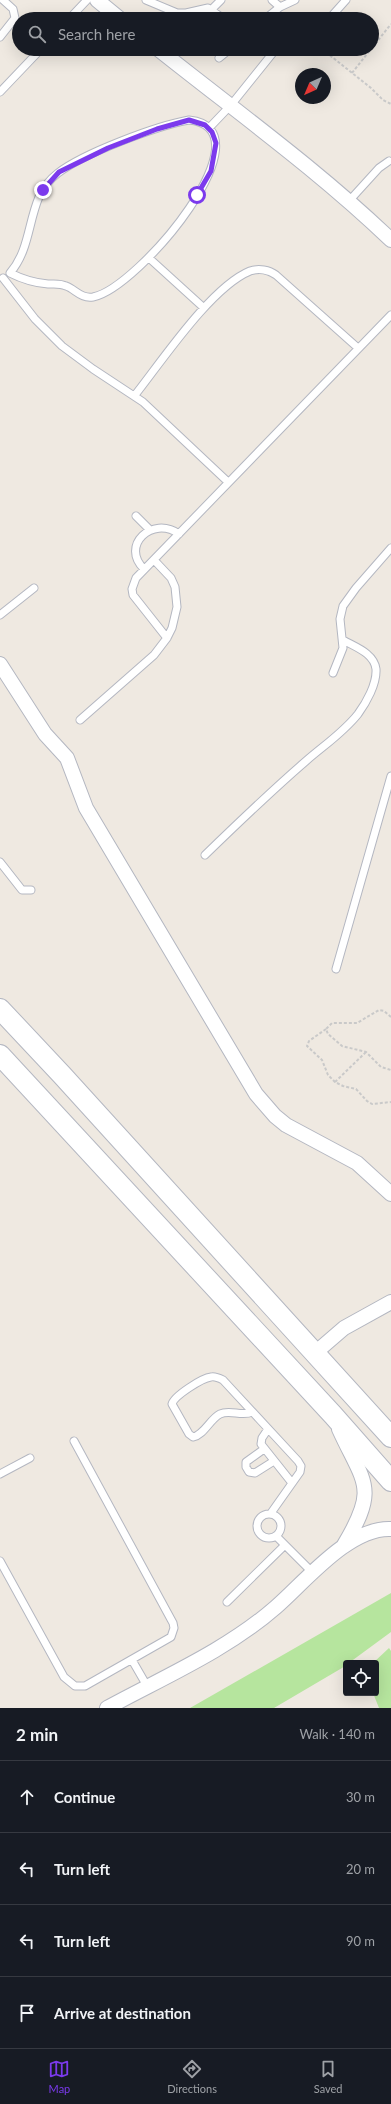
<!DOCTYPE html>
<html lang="en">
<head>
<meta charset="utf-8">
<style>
	:root { --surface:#171b24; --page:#20242c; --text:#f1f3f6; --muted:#9ea1a6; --line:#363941; --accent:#7c3aed }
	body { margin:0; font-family:Lato,sans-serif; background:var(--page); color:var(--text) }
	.controls { position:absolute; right:12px; bottom:12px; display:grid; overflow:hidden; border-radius:4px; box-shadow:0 4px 16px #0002 }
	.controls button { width:36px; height:36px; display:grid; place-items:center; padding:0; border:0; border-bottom:1px solid var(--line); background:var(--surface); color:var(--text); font:20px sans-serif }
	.compass { position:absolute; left:295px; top:68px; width:36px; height:36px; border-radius:50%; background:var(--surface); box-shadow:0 4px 16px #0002; rotate:224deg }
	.stop { position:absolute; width:12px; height:12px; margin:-9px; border:3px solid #7c3aed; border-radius:50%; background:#fff }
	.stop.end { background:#7c3aed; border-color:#fff; box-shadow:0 1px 4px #0008 }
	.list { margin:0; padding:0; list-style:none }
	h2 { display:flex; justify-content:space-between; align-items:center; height:52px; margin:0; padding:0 16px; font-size:17px }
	h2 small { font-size:13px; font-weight:400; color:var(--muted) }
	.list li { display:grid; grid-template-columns:26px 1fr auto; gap:12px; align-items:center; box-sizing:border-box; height:72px; padding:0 16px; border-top:1px solid var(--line) }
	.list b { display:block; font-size:15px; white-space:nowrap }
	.list em { font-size:13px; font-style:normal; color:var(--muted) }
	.icon { flex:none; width:22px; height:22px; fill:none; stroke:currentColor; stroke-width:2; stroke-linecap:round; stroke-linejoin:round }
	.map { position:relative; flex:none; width:391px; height:1708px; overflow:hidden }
	.search { position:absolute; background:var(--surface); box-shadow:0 4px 16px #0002; left:12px; right:12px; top:12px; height:44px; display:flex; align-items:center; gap:10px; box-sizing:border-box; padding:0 14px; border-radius:22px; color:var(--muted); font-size:15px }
	.sheet { height:340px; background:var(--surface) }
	nav { display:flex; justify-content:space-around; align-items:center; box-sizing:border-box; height:56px; border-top:1px solid var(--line); background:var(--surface); font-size:11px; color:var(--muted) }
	nav a { display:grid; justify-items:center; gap:2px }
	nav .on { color:var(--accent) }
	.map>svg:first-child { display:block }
</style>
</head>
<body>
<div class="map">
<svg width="391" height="1708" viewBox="0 0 391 1708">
	<rect width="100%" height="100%" fill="#efe9e1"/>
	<path fill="#b6e59e" d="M391 1593V1632L342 1668 274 1708H190Z
		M389 1648 391 1651V1708H379L373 1693H376V1663H373Z"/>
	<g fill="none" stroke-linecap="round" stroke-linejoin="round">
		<g stroke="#b4b7c1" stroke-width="9">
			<path id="lane" d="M146 0 177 13H186L208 8 224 19
				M272 0 280 7
				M212 9 221 0
				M69 19 87 0
				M265 19 280 7 295 0
				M329 19 346 0
				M0 37 15 18 13 9 3 0
				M219 58 230 49
				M0 92 41 49
				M189 120C272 128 139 288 93 297 81 299 75 289 66 286 60 283 54 284 48 284 34 283 22 279 10 273 29 251 28 223 39 197 43 188 49 180 58 173 84 153 156 126 189 120Z
				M209 128 231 105 276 49
				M349 201 379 168 389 161
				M149 258 204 308
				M3 278 35 319 62 346 93 369 143 402 228 482
				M135 395C162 361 211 287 250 271 259 268 269 270 276 275L358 348
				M136 516 150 530
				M144 569C120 546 152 515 179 534
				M0 615 34 588
				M167 638 133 595 132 589 136 578 391 315
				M333 673 343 648 340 619 343 606 356 588 391 548
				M80 720 154 655 167 638 172 628 177 607 175 587 171 578 154 560
				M205 855C238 823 271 791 306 761 323 746 343 733 358 714 366 703 377 684 376 669 374 653 355 647 343 640
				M0 862 22 890H31
				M336 969 391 776
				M252 1412C242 1417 230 1409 220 1414 210 1419 204 1435 193 1437L189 1434 172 1404C174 1396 202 1378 211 1377 215 1376 219 1378 223 1380L298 1461 301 1466 300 1472 271 1513
				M268 1429 262 1438 261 1444 292 1483
				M264 1449 246 1462V1467L249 1472 255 1473 274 1461
				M0 1474 30 1458
				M257 1526a12 12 0 1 1 24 0a12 12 0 1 1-24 0Z
				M276 1536 313 1573
				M0 1561 64 1677 75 1686H85L171 1637 174 1628 173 1623 74 1441
				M227 1602 285 1545
				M132 1660 147 1686"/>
		</g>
		<g stroke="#b4b7c1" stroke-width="16">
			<path id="street" d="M97 0 120 19
				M158 49C237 112 318 170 391 240
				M0 664 45 734 67 758 86 808 256 1094 275 1116 286 1125 357 1163 391 1194
				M315 1353 344 1328 391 1302
				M339 1429C364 1484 379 1487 344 1545
				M107 1708C164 1677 227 1650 276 1607 305 1582 349 1527 391 1529"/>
		</g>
		<g stroke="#b4b7c1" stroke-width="22">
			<path id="secondary" d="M0 1009 62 1075 391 1437
				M0 1055 333 1415 391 1481"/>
		</g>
		<path stroke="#c9c9c9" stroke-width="2" stroke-dasharray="3 2" stroke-linecap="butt" d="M372 48 391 24
			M322 49 371 88 383 100 391 104
			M352 73 371 49
			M391 1017 384 1011 379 1010 357 1023H332L326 1029 328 1034 342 1046 366 1052 381 1067 391 1070
			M326 1029 309 1041 307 1046 322 1060 328 1075 335 1082 343 1086 356 1089 367 1101 372 1104 391 1102
			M335 1082 366 1052"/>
		<use href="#lane" stroke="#fff" stroke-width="7"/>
		<use href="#street" stroke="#fff" stroke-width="14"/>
		<use href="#secondary" stroke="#fff" stroke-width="20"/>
	</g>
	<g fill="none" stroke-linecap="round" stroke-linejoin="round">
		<path stroke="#7c3aed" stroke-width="5" d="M43 190 59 172 108 148 157 129 189 120 205 125 212 132 216 143 211 171 197 195"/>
	</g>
</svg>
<div class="controls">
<button><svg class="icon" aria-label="locate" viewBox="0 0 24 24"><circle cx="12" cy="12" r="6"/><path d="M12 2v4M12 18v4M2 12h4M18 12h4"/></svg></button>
</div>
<svg class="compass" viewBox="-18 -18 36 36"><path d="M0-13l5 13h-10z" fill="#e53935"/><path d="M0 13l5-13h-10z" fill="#9ea1a6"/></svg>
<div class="stop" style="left:197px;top:195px"></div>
<div class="stop end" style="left:43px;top:190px"></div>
<div class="search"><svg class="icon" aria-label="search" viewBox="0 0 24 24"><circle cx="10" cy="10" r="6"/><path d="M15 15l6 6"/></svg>Search here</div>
</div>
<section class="sheet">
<h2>2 min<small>Walk · 140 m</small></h2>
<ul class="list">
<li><svg class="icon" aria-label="ahead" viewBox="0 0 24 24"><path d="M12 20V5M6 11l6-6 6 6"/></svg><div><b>Continue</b></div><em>30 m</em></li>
<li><svg class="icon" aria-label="left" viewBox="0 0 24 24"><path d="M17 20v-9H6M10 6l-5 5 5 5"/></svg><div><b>Turn left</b></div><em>20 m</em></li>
<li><svg class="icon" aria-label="left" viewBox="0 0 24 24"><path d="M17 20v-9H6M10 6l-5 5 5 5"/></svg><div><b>Turn left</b></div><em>90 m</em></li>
<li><svg class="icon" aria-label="arrive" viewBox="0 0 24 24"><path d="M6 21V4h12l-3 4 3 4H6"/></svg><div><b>Arrive at destination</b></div></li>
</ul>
</section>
<nav>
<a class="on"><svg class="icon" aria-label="map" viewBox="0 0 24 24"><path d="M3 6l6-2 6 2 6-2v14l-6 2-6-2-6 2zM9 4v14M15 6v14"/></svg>Map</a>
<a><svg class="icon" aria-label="directions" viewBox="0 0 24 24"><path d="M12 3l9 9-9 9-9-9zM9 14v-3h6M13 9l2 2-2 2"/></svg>Directions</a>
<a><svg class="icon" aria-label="saved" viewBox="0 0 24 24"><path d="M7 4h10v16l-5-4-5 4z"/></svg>Saved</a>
</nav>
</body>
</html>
